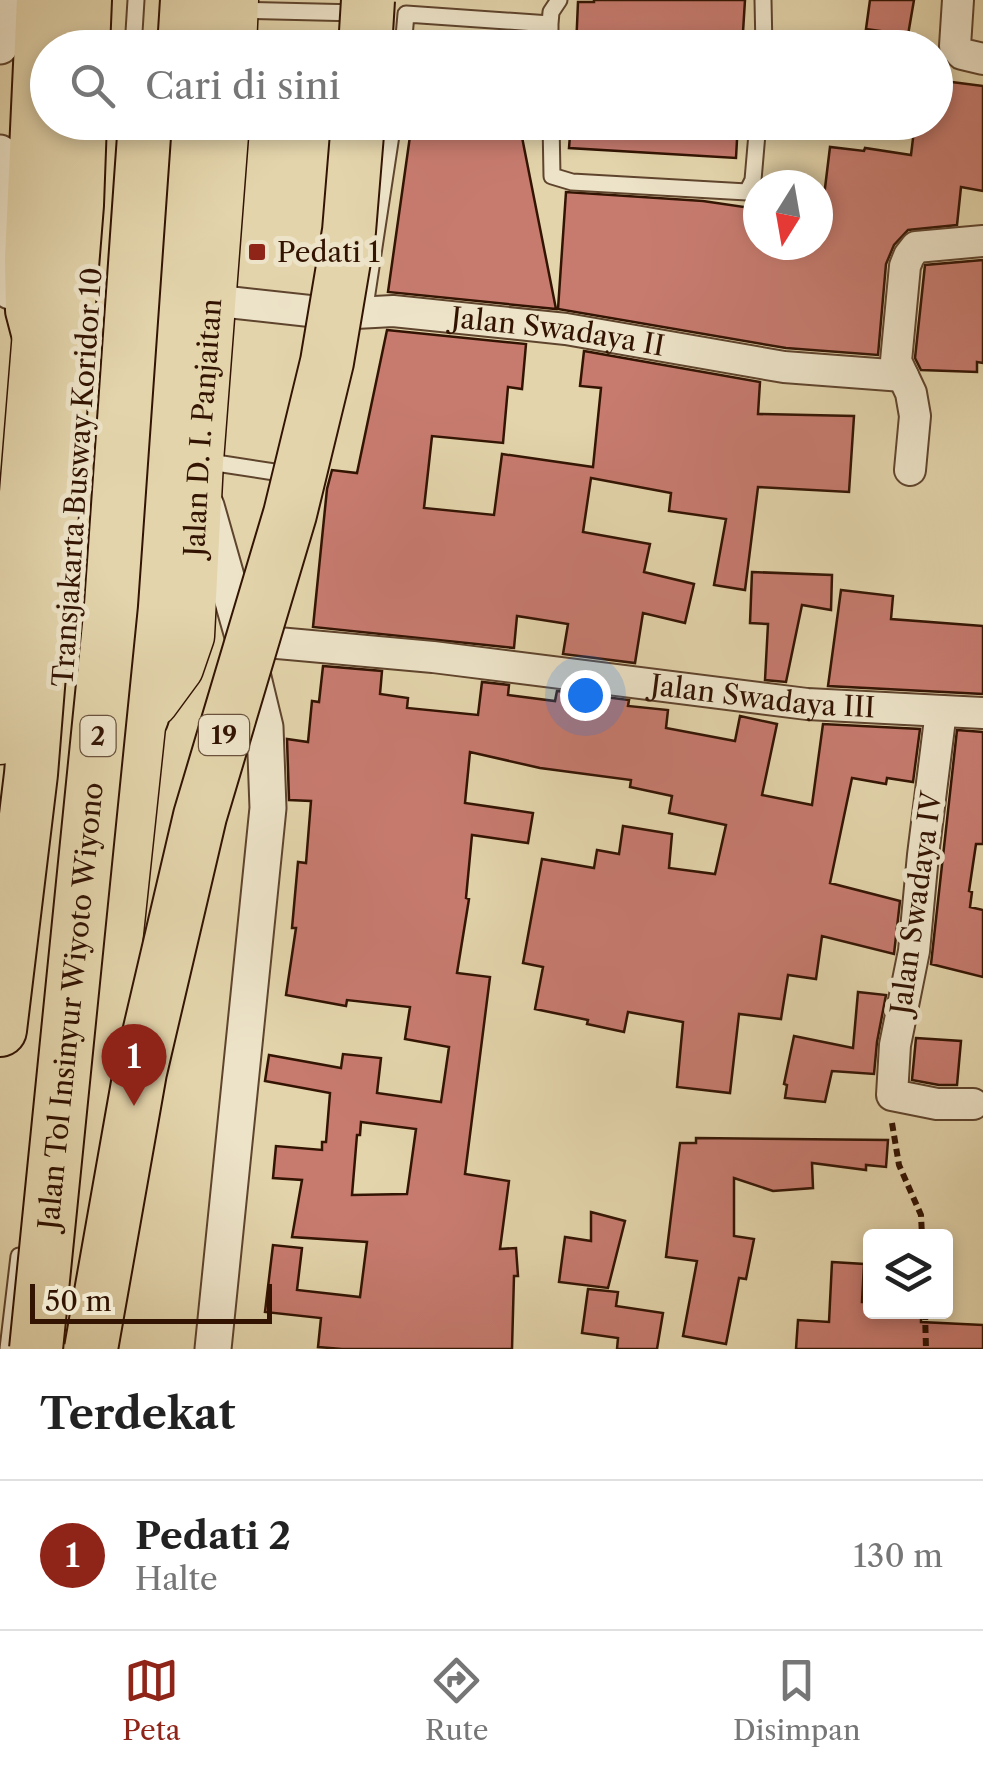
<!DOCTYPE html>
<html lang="id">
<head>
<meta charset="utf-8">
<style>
	:root { --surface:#fff; --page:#f6f6f6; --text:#222; --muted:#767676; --line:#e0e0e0; --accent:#8f2418 }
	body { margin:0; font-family:"Libre Caslon Text",serif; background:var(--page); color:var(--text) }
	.controls { position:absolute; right:30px; bottom:30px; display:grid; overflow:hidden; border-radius:10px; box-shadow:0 5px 15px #0003 }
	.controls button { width:90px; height:90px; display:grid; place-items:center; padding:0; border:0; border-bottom:2px solid var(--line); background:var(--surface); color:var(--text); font:50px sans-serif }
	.compass { position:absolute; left:743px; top:170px; width:90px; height:90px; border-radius:50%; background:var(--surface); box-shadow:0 5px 15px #0003; rotate:191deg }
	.scale { position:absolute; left:30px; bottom:25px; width:242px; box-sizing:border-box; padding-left:10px; border:5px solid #331403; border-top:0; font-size:28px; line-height:35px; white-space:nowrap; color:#331403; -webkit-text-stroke:8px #ede3c8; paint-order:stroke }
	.you { position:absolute; left:585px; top:695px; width:35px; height:35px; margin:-25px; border:8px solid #fff; border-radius:50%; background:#1a73e8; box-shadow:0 0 0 15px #1a73e833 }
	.badge { display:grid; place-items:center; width:65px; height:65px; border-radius:50%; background:var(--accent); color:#fff; font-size:32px; font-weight:700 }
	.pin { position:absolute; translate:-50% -82px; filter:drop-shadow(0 2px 5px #0008) }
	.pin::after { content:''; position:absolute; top:52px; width:35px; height:30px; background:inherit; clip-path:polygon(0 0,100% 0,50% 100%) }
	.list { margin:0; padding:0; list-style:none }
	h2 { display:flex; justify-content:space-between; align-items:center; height:130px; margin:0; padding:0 40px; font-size:42px }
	h2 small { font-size:32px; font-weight:400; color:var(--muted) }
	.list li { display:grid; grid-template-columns:65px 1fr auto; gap:30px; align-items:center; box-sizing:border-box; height:150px; padding:0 40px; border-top:2px solid var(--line) }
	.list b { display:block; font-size:38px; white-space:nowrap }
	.list p { margin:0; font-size:32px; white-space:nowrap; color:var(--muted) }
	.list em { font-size:32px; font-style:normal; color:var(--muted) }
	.icon { flex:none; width:55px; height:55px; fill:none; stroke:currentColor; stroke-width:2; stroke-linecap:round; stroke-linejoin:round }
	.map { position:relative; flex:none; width:983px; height:1349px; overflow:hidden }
	.search { position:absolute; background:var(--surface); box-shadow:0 5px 15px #0003; left:30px; right:30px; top:30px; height:110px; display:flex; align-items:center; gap:25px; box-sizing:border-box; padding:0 35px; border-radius:55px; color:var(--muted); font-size:38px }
	.sheet { height:280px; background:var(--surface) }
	nav { display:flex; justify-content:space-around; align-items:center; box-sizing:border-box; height:140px; border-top:2px solid var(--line); background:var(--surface); font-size:28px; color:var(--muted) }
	nav a { display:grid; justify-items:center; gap:5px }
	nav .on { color:var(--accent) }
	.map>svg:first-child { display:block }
</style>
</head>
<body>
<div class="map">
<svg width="983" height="1349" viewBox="0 0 983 1349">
	<rect width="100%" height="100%" fill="#e3d4ab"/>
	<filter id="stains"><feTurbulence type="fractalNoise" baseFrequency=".002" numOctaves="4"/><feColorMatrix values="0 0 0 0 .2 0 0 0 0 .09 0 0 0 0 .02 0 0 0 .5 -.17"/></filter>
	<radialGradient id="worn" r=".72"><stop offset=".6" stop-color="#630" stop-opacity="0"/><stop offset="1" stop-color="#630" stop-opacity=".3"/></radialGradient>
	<path fill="#c77b6f" stroke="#331403" stroke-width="2.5" fill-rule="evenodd" d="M594 0H745L742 48H576L578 2H594Z
		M870 0H914L908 35 866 29Z
		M936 80 983 86V191L961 187 957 225 908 230 894 245 886 264 878 355 786 348 558 309 566 192 703 201 758 209V245H818V228L820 229 830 147 864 151 865 148 911 155 915 122H936Z
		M412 122H519L556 309 388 292Z
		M571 122H738L736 158 569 148Z
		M983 260V363L977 362V372L921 370 915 358 925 265Z
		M387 330 526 344 522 389 508 387 503 443 432 436 424 508 494 515 502 454 593 467 601 388 580 386 584 351 760 382 758 414 854 416 849 492 758 487 745 590 714 585 726 519 669 511 671 493 591 478 583 532 650 544 644 572 694 584 685 623 643 613 635 663 563 654 568 624 517 616 514 648 313 627 327 489 332 470 357 473Z
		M752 572 832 575 831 610 802 605 786 682 765 680 768 624 750 623Z
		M841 590 893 596 891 619 983 626V694L828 686Z
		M323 666 382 671 380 694 408 698 407 708 478 715 482 682 509 685 508 695 555 701 557 691 629 700 628 706 668 710 666 728 735 741 740 716 777 724 762 795 812 805 823 724 920 729 913 782 887 778 886 784 852 778 830 883 900 901 894 954 822 936 816 979 788 975 781 1019 739 1014 730 1093 677 1087 683 1022 628 1012 624 1032 587 1024 588 1020 535 1009 543 967 523 963 542 859 594 868 597 850 619 854 623 826 672 834 669 868 715 874 726 825 669 813 672 796 630 787 631 780 540 768 470 752 465 803 533 813 528 843 472 835 466 898 469 899 457 973 490 977 465 1174 509 1181 500 1249 516 1248 518 1276H514L512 1349H342L318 1347 321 1318 265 1312 273 1245 302 1248 297 1290 360 1297 367 1242 292 1237 302 1180 273 1178 276 1146 322 1150V1142H326L330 1093 265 1081 269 1055 341 1068 343 1054 381 1058 377 1093 441 1102 449 1047 405 1039 410 1007 347 1000 346 1006 286 995 296 928H292L298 862 306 863 311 801 289 800 287 739 308 742 312 701 319 702ZM361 1122 416 1129 407 1194 352 1195 357 1135H360Z
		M957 730 983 732V844H976L969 891 972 892 970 907 983 910V977L931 964Z
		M858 992 886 995 877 1042 874 1074 832 1071 825 1102 785 1098 787 1085 784 1084 794 1036 853 1048Z
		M916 1038 961 1041 957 1085H939L912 1080Z
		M696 1138 888 1140 886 1167 866 1165V1170L812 1163 813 1188 773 1191 734 1178V1236L754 1239 746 1279 739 1278 726 1344 683 1336 697 1261 666 1257 680 1143H696Z
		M591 1212 625 1221 608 1288 559 1282 565 1237 591 1241Z
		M832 1262 864 1264 862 1302H870V1312H921V1322L983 1325V1349H796L798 1320 829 1322Z
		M588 1289 618 1292 616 1306 663 1313 657 1349H617L618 1338 582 1333Z"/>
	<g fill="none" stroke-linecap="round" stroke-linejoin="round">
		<g stroke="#5f442d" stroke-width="19">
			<path id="service" d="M763 0 764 48
				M237 10 359 13
				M550 24V48
				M133 48 136 0
				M403 48 406 14 550 24 551 12 559 0
				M551 122 552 176 572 182 747 192 753 180 758 122
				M364 313 393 122
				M203 461 294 475
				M8 1349 19 1256"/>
		</g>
		<g stroke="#5f442d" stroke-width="34">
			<g id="minor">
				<path d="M958 0 955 46 962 54 983 59"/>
				<path id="s1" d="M210 300 337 314 393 311 566 329 784 367 903 376"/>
				<path d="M910 470 915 416 911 393 896 361 905 266 909 256 916 247 983 241"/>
				<path id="s2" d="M244 640 433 657 807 704 983 713"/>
				<path d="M941 711 923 855 914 951 895 1045 892 1095 937 1104H973"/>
			</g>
		</g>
		<g stroke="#5f442d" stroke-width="39">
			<path id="tertiary" d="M0 46 3 0
				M0 153 10 291
				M206 506 244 640 265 727 268 808 213 1349"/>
		</g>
		<g stroke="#331403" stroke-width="51">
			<g id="trunk">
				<path d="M232 48 234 0"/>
				<path id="s3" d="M154 702 179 668 190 636 199 461 225 122"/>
				<path d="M0 740 18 567 40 295"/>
				<path d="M83 1271 142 717 141 676"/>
			</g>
		</g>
		<g stroke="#331403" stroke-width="56">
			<path id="motorway" d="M83 48 85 0
				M184 48 187 0
				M38 333 32 310 31 259 43 0
				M142 717 159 653 163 609 174 350 180 122
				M0 1030 31 774 77 205 80 122"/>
		</g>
		<path stroke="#331403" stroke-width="6" stroke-dasharray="8 5" stroke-linecap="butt" d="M892 1123 899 1165 921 1215 922 1236
			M925 1312 926 1349"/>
		<use href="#service" stroke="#ede3c8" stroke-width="15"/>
		<use href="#minor" stroke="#ede3c8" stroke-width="30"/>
		<use href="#tertiary" stroke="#ede3c8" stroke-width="35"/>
		<use href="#trunk" stroke="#e3d4ab" stroke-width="48"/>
		<use href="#motorway" stroke="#e3d4ab" stroke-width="52"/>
		<g stroke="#331403" stroke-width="56" stroke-linecap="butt">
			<g id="motorway-bridge">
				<path d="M365 48 368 0"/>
				<path id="s4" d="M36 1349 111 605 145 122"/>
				<path d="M91 1349 140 1072 200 816 290 514 327 362 349 231 358 122"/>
			</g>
		</g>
		<use href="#motorway-bridge" stroke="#e3d4ab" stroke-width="52"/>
	</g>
	<rect fill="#8f2418" stroke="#ede3c8" stroke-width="4" x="247" y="242" width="20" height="20" rx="5"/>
	<g text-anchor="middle" stroke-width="10" stroke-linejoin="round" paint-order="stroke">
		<g fill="#ede3c8" stroke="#6b523e" stroke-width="2.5">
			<rect x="199" y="715" width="50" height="40" rx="8"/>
			<rect x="80.5" y="716" width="35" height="40" rx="8"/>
		</g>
		<g font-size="25" font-weight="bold" fill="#331403">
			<text x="224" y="744">19</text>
			<text x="98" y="745">2</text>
		</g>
		<g font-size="28" fill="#331403" stroke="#ede3c8" text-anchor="start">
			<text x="277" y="262">Pedati 1</text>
		</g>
		<g font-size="28" fill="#331403" stroke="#ede3c8">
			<text dy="10" stroke="none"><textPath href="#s1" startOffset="350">Jalan Swadaya II</textPath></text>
			<text dy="10" stroke="none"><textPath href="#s3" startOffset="285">Jalan D. I. Panjaitan</textPath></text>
			<text transform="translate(77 477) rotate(-86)" y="10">Transjakarta Busway Koridor 10</text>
			<text dy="10" stroke="none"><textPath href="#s2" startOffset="522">Jalan Swadaya III</textPath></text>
			<text transform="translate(916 903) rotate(-82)" y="10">Jalan Swadaya IV</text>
			<text dy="10" stroke="none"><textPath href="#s4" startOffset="345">Jalan Tol Insinyur Wiyoto Wiyono</textPath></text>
		</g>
	</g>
	<rect width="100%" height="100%" filter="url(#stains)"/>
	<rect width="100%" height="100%" fill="url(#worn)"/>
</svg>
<div class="controls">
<button><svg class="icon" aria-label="layers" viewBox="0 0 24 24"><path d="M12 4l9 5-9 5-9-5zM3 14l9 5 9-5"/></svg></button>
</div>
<svg class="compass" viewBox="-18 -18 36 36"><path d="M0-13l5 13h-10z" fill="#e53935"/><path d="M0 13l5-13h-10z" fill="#767676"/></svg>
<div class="scale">50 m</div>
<div class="you"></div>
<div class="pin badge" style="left:134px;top:1106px">1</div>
<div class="search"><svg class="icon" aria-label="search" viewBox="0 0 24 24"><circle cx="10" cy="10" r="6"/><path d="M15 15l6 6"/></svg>Cari di sini</div>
</div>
<section class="sheet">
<h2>Terdekat<small></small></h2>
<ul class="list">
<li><span class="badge">1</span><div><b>Pedati 2</b><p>Halte</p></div><em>130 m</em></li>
</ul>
</section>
<nav>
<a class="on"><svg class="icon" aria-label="map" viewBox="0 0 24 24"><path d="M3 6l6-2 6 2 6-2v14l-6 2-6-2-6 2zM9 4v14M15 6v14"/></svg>Peta</a>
<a><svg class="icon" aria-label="directions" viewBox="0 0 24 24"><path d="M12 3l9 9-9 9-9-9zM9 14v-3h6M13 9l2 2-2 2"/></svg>Rute</a>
<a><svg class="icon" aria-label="saved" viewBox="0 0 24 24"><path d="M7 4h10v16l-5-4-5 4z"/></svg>Disimpan</a>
</nav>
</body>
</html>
